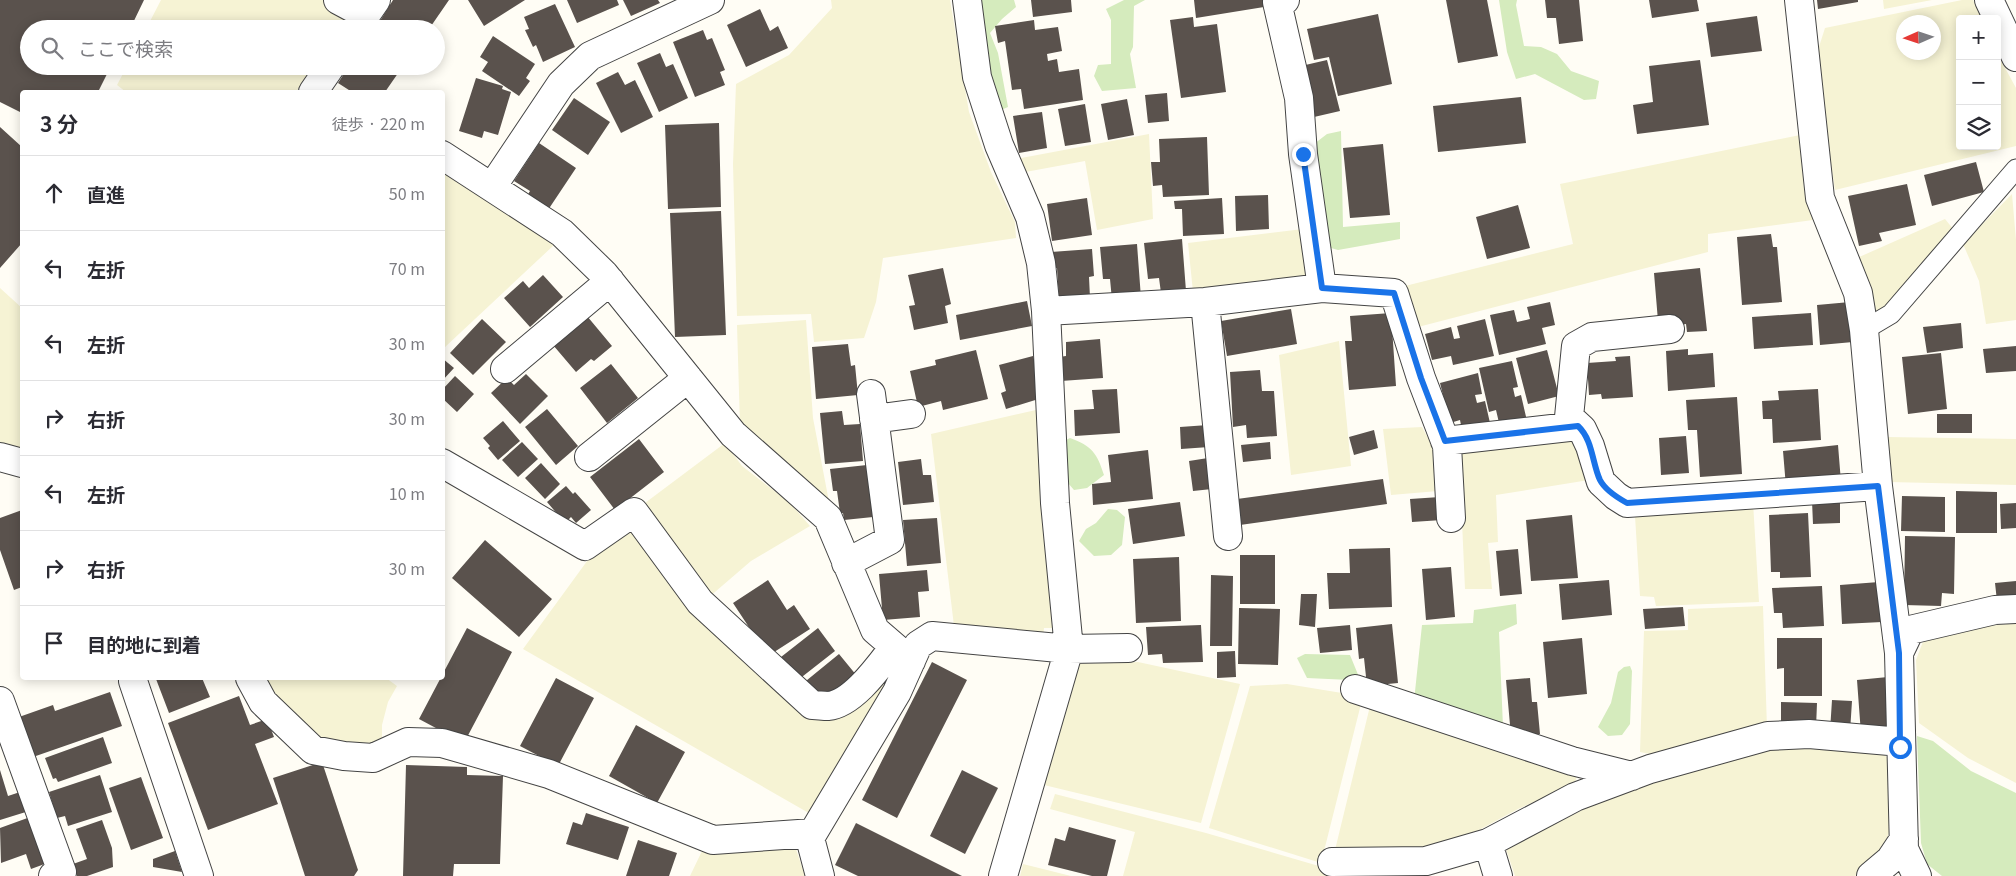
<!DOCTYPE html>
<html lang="ja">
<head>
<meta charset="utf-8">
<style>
	:root { --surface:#fff; --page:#f2f2f3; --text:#2b2b33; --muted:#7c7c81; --line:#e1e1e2 }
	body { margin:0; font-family:Georgia,"Noto Sans JP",serif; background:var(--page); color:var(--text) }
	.controls { position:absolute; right:15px; top:15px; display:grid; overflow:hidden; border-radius:5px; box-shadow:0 2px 12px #0003 }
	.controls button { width:45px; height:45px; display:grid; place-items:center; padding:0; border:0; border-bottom:1px solid var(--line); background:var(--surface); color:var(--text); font:25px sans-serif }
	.compass { position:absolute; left:1896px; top:15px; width:45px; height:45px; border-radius:50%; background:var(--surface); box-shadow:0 2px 12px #0003; rotate:267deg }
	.stop { position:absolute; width:15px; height:15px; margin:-11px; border:4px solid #1a73e8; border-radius:50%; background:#fff }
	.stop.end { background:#1a73e8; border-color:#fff; box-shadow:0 1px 5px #0008 }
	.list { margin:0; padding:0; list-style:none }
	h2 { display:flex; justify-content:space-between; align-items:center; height:65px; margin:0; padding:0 20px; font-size:21px }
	h2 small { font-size:16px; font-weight:400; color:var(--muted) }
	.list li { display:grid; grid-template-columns:32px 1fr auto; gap:15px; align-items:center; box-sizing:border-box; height:75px; padding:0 20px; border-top:1px solid var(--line) }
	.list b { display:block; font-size:19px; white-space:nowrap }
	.list em { font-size:16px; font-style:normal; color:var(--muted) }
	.icon { flex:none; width:28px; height:28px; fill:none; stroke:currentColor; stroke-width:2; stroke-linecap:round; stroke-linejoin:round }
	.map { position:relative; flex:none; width:2016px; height:876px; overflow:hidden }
	.search { position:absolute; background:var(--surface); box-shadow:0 2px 12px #0003; left:20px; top:20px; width:425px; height:55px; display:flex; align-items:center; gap:12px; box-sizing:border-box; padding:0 18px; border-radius:28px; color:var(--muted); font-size:19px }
	.panel { position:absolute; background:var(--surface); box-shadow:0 2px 12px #0003; left:20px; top:90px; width:425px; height:590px; border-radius:5px }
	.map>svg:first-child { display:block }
</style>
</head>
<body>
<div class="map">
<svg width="2016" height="876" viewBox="0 0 2016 876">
	<rect width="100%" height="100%" fill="#fffdf5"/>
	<path fill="#f6f3d4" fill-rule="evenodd" d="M161 0H326L354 14 343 29H146Z
		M831 0H950L969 112 991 172 1015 222 1016 238 883 258 876 302 864 338 814 342 811 314 737 316 733 164 736 84 789 55 832 8Z
		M1883 0H1932L1884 9Z
		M1962 0H1973L1982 19H1960V146H1997V53L2016 88V146L1835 190 1821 99 1817 53 1825 28ZM1904 22H1934V52H1904Z
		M127 66H315L296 92H126L117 85Z
		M1149 134 1153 219 1097 230 1085 161 1020 173 1016 159Z
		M1800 135 1804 190 1813 220 1708 234V252L1418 327 1405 286 1573 244 1560 184Z
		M442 171 554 245 444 348 442 347Z
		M2012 194 2016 240V320L1986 324 1979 281 1963 244Z
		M1945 219 1954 230 1886 309 1870 317 1857 258Z
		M1303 229 1310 272 1303 282 1193 292 1188 243Z
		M0 288 22 308V455L0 444Z
		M806 320 813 418 830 507 740 426 737 325Z
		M1339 341 1351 466 1291 475 1279 355Z
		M1036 410 1054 628H1044L1043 637 954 626 931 434Z
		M1422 427 1437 455 1438 491 1391 495 1383 429Z
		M1887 437 2016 439V485L1889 482Z
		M1570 438 1579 445 1589 480 1496 495 1498 542 1488 543 1492 589H1465L1459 454Z
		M725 443 742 466 790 503 810 526 751 561 708 598 641 506Z
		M1753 502 1759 602 1656 606 1654 597 1640 596 1635 516Z
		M633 524 811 715 896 668 814 816 523 649 590 557Z
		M1763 606 1767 728 1666 757 1640 752 1644 631 1688 630V609Z
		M2016 623V783L1968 758 1919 723 1916 660 1924 639 1941 631Z
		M1138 662 1240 684 1201 823 1044 785 1074 664Z
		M261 678H386L397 686 388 702 382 725V743L367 746 318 739 274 700Z
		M1287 684 1342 693 1362 700 1321 863 1209 828 1250 686Z
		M1371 702 1578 769 1575 784 1518 809 1464 838 1421 850H1335Z
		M1772 743 1877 748 1890 760 1892 820 1885 848 1855 876H1515L1506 849 1592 805 1666 775Z
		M1055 794 1206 833 1353 876H1123L1135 832 1050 809Z
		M795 846 805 876H690L702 851 715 853Z
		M1023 864 1071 876H1020Z"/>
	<path fill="#d5ebbd" d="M982 0H1014L1016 7 1002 19 990 33 998 53 1008 107 1001 110 991 94 978 12Z
		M1124 0H1145L1134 6 1133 47 1130 54 1136 88 1102 91 1094 76 1098 65 1111 64V20L1106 9Z
		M1499 0H1517L1516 5 1524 46 1541 47 1557 54 1571 71 1599 81 1596 99 1584 100 1535 74 1516 79 1507 52Z
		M1341 131 1343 227 1400 222V239L1338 250 1324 246 1314 144 1327 134Z
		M1070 438C1092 446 1097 453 1104 475L1087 488 1074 490 1068 483 1062 442Z
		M1108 509 1117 510 1125 517 1122 545 1111 555 1094 556 1079 541 1086 529 1096 523Z
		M1516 604 1517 624 1499 632 1503 727 1414 701 1422 625 1473 623 1474 610Z
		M1305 654 1350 655 1359 677 1350 680 1307 678 1297 658Z
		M1630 666 1632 671 1630 724 1622 735 1608 736 1598 727 1611 703 1618 672 1624 667Z
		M1917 736 1933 741 1971 771 2016 793V876H1942L1927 864 1921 843Z"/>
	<path fill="#5a524d" d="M0 0H144L130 29H29V66H111L98 92H22V113L0 102Z
		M393 0H449L429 29H375Z
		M468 0H525L484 26Z
		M567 0H617L619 5 577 23Z
		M623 0H658L660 3 631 16Z
		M1031 0H1071L1072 12 1033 17Z
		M1194 0H1263L1264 7 1196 18Z
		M1446 0H1487L1498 56 1458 63Z
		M1545 0H1579L1583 41 1559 44 1556 18H1547Z
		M1649 0H1697L1699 11 1652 18Z
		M1817 0H1858V2L1818 9Z
		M555 4 575 47 543 62 536 45 533 47 525 30 529 29 524 17Z
		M760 9 770 31 778 26 788 48 746 67 727 25Z
		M1378 14 1392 84 1338 96 1329 57 1314 60 1307 29Z
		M1757 16 1762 51 1711 57 1706 23Z
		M1193 17 1194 27 1217 24 1226 92 1181 98 1170 20Z
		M1034 20 1035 30 1058 27 1062 51 1047 54 1048 61 1057 59 1059 72 1079 69 1083 100 1024 109 1021 89 1012 90 1005 41 998 43 995 26Z
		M703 30 707 40 712 38 725 70 720 72 725 85 695 97 673 42Z
		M493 36 535 64 526 78 530 81 519 96 482 71 488 62 480 57Z
		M660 53 666 67 673 64 688 98 659 112 637 63Z
		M1327 60 1340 111 1314 117 1301 66Z
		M1700 60 1709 125 1637 134 1633 105 1653 102 1649 66Z
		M349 66H403L385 92H352L338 83Z
		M618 72 625 85 635 80 653 117 621 133 596 83Z
		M476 78 503 86 502 89 511 92 498 135 484 131 482 138 459 131Z
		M1167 93 1169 121 1148 123 1145 95Z
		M1521 97 1526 143 1438 152 1433 106Z
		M574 98 610 122 588 155 552 130Z
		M1127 99 1134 135 1108 140 1101 104Z
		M1085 104 1091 142 1065 146 1058 109Z
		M1042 112 1047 148 1019 153 1013 116Z
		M719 123 721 207 668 209 665 125Z
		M0 127 22 147V243L0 268Z
		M1207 137 1209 195 1163 197 1162 185 1153 186 1151 162H1160L1159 139Z
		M539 143 576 168 548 210 527 196 530 191 514 181Z
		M1383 144 1390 215 1350 218 1343 148Z
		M1976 162 1984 192 1932 206 1924 175Z
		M1907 184 1916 225 1879 233 1882 241 1859 246 1848 196Z
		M1268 195 1269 229 1236 231 1235 196Z
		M1087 198 1092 235 1052 241 1047 204Z
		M1222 198 1224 234 1183 236 1182 209H1175L1174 201Z
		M1518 205 1530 248 1487 259 1476 217Z
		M721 211 726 335 675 337 670 213Z
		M1771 234 1773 247H1777L1782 302 1742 305 1737 237Z
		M1182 239 1186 291 1161 293 1159 278 1148 279 1144 243Z
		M1137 244 1141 298 1112 300 1110 279H1103L1100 247Z
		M1092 249 1094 276 1089 277 1090 298 1059 300 1057 268 1052 269 1051 252Z
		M943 268 951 304 945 306 948 323 914 330 909 306 915 305 908 275Z
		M1700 268 1707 331 1687 332 1686 324 1678 325 1658 321 1654 273Z
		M543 275 563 297 530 327 504 298 523 281 529 288Z
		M1027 301 1032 326 960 340 956 315Z
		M1550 302 1555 325 1542 328 1546 344 1499 355 1490 315 1514 310 1517 322 1530 319 1527 307Z
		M1850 302 1853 342 1820 345 1817 305Z
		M1291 309 1297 344 1227 356 1221 321Z
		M1391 313 1396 386 1349 390 1345 341H1352L1350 316Z
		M1811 313 1813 345 1754 349 1752 317Z
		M587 316 612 346 594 361 591 359 576 372 553 345Z
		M482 319 506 342 473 375 450 353Z
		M1485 319 1494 356 1453 365 1451 356 1432 360 1425 334 1451 327 1454 339 1460 338 1457 326Z
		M1961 323 1963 348 1927 353 1923 327Z
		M1100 339 1103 378 1061 381 1059 357 1066 356V342Z
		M848 344 851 366 855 365 858 395 816 399 812 347Z
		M2016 346V371L1986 373 1983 349Z
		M1688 349V355L1713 353 1715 387 1668 391 1666 351Z
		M976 350 988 399 943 410 941 401 918 407 910 371 936 365 935 360Z
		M1547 350 1559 396 1528 404 1516 358Z
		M1941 353 1947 409 1908 414 1902 357Z
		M1033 356 1045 397 1006 409 1001 393 1006 391 999 365Z
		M1630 356 1633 397 1602 399 1601 394 1589 395 1587 363 1616 361 1615 357Z
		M442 358 454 368 442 381Z
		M1512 361 1518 387 1513 388 1515 397 1521 395 1527 421 1500 427 1496 410 1489 412 1479 368Z
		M611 364 638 398 607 423 580 388Z
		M1260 370 1262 391H1274L1277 436 1247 438 1246 425 1233 427 1230 372Z
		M1478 373 1482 394 1475 395 1477 403 1485 401 1490 423 1462 430 1460 420 1450 423 1440 383Z
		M526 374 548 396 520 424 491 393 507 378 514 385Z
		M455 376 474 394 457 412 442 398V390Z
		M1117 389 1120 433 1075 436 1074 410 1094 409 1092 390Z
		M1818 389 1821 440 1773 443 1772 419H1763L1762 401 1779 400 1778 391Z
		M1737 397 1742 474 1700 477 1697 430H1688L1686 400Z
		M547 409 578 446 556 465 525 427Z
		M842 411 844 425 860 424 863 461 825 464 820 413Z
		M1937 414H1972V433H1937Z
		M503 421 520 441 498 460 488 448 490 446 483 438Z
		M1208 425 1209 447 1181 449 1180 427Z
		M1374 430 1378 448 1354 455 1349 437Z
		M1686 436 1689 473 1661 475 1659 438Z
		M639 439 664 472 615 510 590 477Z
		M522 442 538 459 518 477 502 460Z
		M1270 442 1271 459 1243 462 1241 445Z
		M1838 445 1841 482 1786 487 1783 451Z
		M1148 450 1153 499 1093 505 1092 484 1111 482 1108 455Z
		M1208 458 1212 489 1193 491 1189 461Z
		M921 459 923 475H931L934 502 903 505 898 462Z
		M541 463 560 484 545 499 525 478Z
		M867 465 873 517 844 520 843 513H840L837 491H833L830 469Z
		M1383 479 1387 504 1240 525 1237 499Z
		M566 486 573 494 575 492 591 510 576 523 571 517 565 523 547 502Z
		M1956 491 1997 492V533H1956Z
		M1902 496 1945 497V532L1901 531Z
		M1440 497 1442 520 1412 522 1410 499Z
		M1840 500V523L1813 524 1812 501Z
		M1180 502 1185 536 1133 544 1128 509Z
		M2016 503V528L2001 529 2000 504Z
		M22 510V587L14 590 0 550V518Z
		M1808 513 1811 577 1780 578V572H1771L1769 515Z
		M1572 515 1578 578 1531 581 1526 520Z
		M937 518 941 563 907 566 903 520Z
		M1905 536 1955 537 1954 594 1942 593 1941 606 1904 605Z
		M485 540 552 599 519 637 452 578Z
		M1390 548 1392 607 1329 609 1327 573H1350L1349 549Z
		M1518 549 1522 594 1500 596 1496 551Z
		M1240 555H1275V604H1240Z
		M1179 557 1181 621 1136 623 1133 559Z
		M1451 567 1455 617 1426 620 1422 569Z
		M927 570 929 591 918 592 920 617 883 620 879 574Z
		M1211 575 1233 576 1232 646H1210Z
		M768 580 787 610 794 605 810 629 768 656 733 603Z
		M1609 580 1612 615 1562 620 1559 584Z
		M2016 581V600L1997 601 1995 583Z
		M1879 582 1882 622 1842 624 1840 585Z
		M1822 586 1824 626 1783 628 1782 613H1774L1772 588Z
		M1301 594H1317L1315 627 1299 625Z
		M1683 607 1685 626 1645 629 1643 609Z
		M1239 608 1280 609 1278 665 1238 664Z
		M1392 624 1398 683 1367 686 1364 658 1359 659 1356 628Z
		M1201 625 1203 662 1163 663 1162 654 1148 655 1146 627Z
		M1350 625 1352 650 1320 653 1317 628Z
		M467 628 512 652 464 743 419 719Z
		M818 628 835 651 798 680 781 657Z
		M1582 638 1587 694 1548 698 1543 642Z
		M1777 638H1822V696H1784V668L1777 669Z
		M1235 651 1236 677 1217 678V652Z
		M839 654 857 676 826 701 801 685Z
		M932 662 967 680 897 818 862 800Z
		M1888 677 1892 731 1861 734 1857 680Z
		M161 678H202L210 697 169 713 156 679Z
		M556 678 594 698 558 766 520 746Z
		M1530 678 1532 702H1537L1540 734 1511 736 1506 680Z
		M110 692 122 726 33 757 19 717 53 705 55 711Z
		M239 696 250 725 267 719 274 737 255 744 278 804 208 830 168 723Z
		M1832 700 1852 701 1850 732 1830 731Z
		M1781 702 1817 703 1816 728 1781 727Z
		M636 725 685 752 657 803 609 776Z
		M103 737 112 763 58 782 56 778 53 779 45 758Z
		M322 762 358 870 354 876H305L273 778Z
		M406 765 467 767V775L503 776 500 864H454L453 876H403Z
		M0 770 8 796 23 791 29 811 0 820Z
		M962 770 998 788 965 854 930 836Z
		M100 775 112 812 68 826 65 816 57 818 49 792Z
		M141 777 163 838 131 850 109 788Z
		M586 813 629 827 618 860 566 844 573 822 582 825Z
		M33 816 50 862 31 869 26 854 1 863 0 828Z
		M102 820 112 848 113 867 87 876H77L73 864 87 859 76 829Z
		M856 823 962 876H858L835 865Z
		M1069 827 1116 840 1107 876H1092L1048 865 1055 838 1065 841Z
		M638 840 677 853 669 876H626Z
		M175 851 182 872 153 867V859Z"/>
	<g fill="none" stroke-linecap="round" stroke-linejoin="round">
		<g stroke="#444" stroke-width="21">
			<path id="lane" d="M1864 330 1891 314 2016 169"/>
		</g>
		<g stroke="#444" stroke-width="30">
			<path id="street" d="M338 0 366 15
				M967 0 977 77 999 145 1030 217 1041 263 1046 311
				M1285 0 1277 2 1299 98 1303 154 1322 288 1394 293 1421 378 1447 446 1451 518
				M1799 0 1820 198 1858 293 1864 330 1878 486 1899 653
				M1989 0 2016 57
				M356 29 376 0
				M313 92 331 66
				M442 155 562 233 604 274 733 434 828 518 875 630 911 661
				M492 187 561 84 590 56 710 0
				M1205 302 1228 536
				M1670 329 1592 337 1576 346 1569 417 1582 429 1590 446 1601 482 1616 496 1627 503 1878 486
				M505 369 610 281
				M874 419 911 414
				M1445 441 1578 426
				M0 457 22 463
				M589 457 688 378
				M442 463 585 546 634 512 700 602 812 705C817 705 823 706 828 706 853 704 880 665 894 647
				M846 563 890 540 871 394
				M1128 648 1069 649 1055 503 1046 311 1205 302 1322 288
				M250 678 263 702 313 750 344 756 373 758 408 742 442 743 549 774 713 840 813 833
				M133 681 199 876
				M1355 689 1572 761 1632 776
				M0 701 62 872 53 876
				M1332 862 1426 861 1488 843
				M820 876 810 838 897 692 918 645 932 636 1069 649 1003 876
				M1498 876 1488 843 1575 797 1650 769 1768 736 1809 734 1901 742
				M1871 876 1890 860 1904 839
				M1917 876 1904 849 1899 653 1910 630 1995 610 2016 609"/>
		</g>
		<use href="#lane" stroke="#fff" stroke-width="19"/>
		<use href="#street" stroke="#fff" stroke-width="28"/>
	</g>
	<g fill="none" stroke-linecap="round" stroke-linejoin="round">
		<path stroke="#1a73e8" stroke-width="6" d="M1303 154 1322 288 1394 293 1421 378 1445 441 1578 426C1593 440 1592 463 1600 480 1605 490 1618 498 1627 503L1878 486 1899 653 1900 747"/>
	</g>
</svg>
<div class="controls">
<button>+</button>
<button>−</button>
<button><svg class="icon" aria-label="layers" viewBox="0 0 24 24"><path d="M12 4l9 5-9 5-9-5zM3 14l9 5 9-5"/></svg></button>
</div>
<svg class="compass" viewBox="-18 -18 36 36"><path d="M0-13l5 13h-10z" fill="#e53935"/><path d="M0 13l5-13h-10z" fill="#7c7c81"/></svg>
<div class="stop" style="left:1900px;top:747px"></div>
<div class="stop end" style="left:1303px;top:154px"></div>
<div class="search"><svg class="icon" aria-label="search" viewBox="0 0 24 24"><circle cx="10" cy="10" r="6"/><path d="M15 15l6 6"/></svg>ここで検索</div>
<section class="panel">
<h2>3 分<small>徒歩 · 220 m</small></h2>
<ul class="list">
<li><svg class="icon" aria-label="ahead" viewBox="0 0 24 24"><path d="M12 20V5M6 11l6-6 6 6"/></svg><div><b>直進</b></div><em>50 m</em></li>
<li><svg class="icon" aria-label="left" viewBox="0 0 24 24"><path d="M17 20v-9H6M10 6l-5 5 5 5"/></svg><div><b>左折</b></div><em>70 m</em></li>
<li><svg class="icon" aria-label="left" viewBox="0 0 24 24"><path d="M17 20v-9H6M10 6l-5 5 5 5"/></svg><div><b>左折</b></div><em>30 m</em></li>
<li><svg class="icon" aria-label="right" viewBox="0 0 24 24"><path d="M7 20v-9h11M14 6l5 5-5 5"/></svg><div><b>右折</b></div><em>30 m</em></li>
<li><svg class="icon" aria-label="left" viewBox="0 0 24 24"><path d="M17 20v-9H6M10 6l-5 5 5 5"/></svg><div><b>左折</b></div><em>10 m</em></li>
<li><svg class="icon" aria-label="right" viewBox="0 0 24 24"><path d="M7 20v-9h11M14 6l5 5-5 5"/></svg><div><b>右折</b></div><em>30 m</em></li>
<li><svg class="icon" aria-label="arrive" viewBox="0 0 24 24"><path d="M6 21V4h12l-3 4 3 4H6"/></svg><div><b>目的地に到着</b></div></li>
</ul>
</section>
</div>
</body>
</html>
